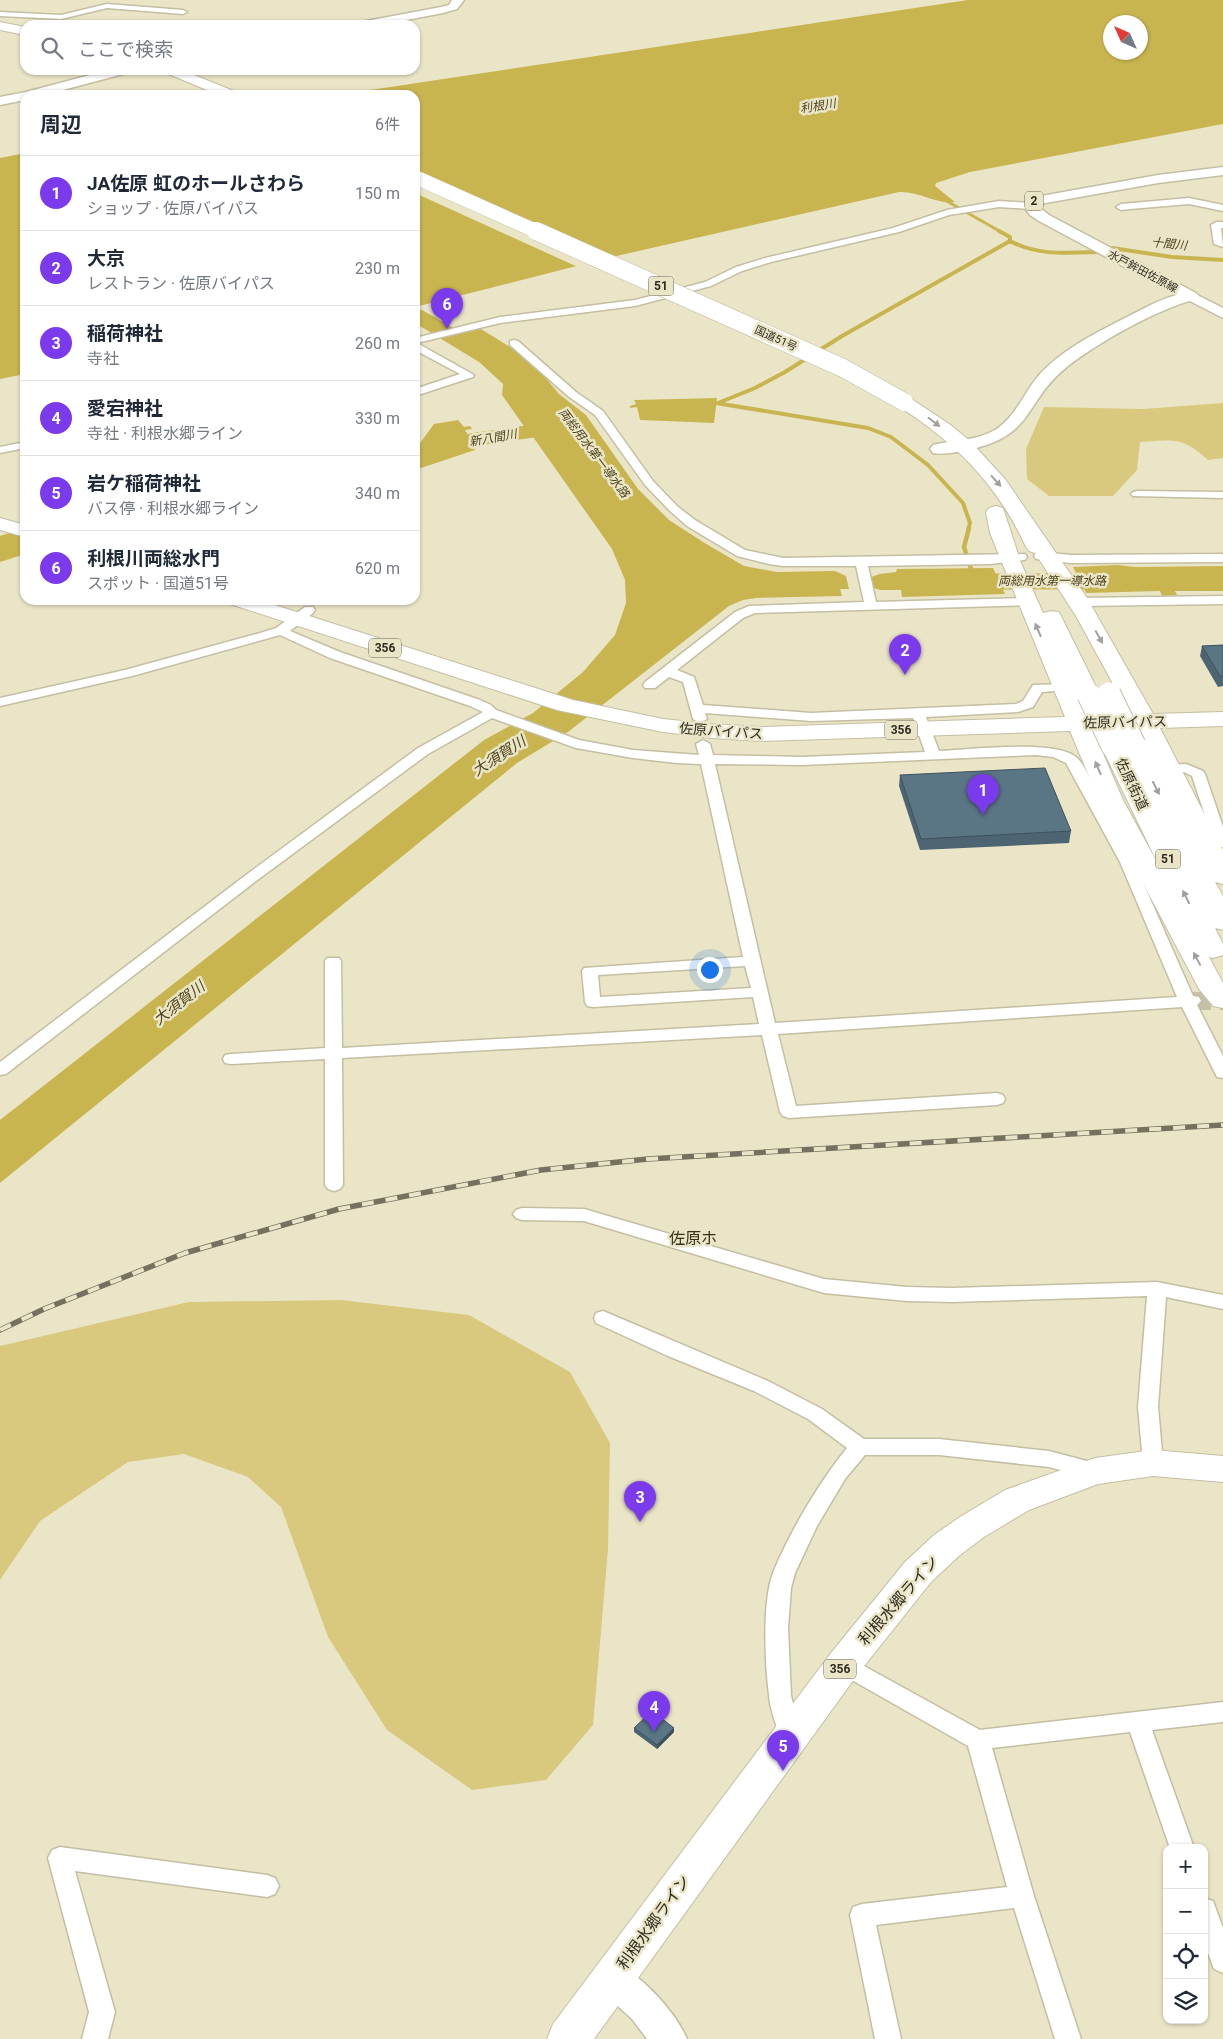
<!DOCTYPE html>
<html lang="ja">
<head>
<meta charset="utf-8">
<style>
	:root { --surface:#fff; --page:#f2f2f3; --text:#1f2937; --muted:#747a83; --line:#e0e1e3; --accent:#7c3aed }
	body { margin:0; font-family:Roboto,"Noto Sans JP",sans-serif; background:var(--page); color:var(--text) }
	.controls { position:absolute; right:15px; bottom:15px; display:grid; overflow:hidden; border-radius:10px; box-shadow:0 1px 4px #0004 }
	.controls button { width:45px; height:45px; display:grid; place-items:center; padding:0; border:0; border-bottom:1px solid var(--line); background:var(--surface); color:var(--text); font:25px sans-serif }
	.compass { position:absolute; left:1103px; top:15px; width:45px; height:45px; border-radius:50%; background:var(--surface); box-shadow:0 1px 4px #0004; rotate:315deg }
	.you { position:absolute; left:709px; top:969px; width:18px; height:18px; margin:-12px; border:4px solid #fff; border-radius:50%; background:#1a73e8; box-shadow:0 0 0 8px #1a73e833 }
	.badge { display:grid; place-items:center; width:32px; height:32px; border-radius:50%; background:var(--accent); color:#fff; font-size:16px; font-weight:700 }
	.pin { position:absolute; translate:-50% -41px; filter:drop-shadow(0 1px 2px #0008) }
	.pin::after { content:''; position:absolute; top:26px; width:18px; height:15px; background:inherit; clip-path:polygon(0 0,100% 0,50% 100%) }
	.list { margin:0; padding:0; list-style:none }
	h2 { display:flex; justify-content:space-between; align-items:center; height:65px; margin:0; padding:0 20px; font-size:21px }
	h2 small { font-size:16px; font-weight:400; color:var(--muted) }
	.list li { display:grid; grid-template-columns:32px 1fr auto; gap:15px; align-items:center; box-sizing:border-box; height:75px; padding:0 20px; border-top:1px solid var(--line) }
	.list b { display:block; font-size:19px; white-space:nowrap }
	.list p { margin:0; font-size:16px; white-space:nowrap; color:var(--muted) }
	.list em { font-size:16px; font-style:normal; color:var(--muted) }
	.icon { flex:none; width:28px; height:28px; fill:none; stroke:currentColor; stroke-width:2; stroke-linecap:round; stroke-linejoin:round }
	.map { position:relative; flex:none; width:1223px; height:2039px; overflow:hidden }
	.search { position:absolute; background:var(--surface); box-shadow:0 1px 4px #0004; left:20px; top:20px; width:400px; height:55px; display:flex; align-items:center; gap:12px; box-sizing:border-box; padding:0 18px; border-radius:15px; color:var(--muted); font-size:19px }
	.panel { position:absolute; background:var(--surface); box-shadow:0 1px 4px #0004; left:20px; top:90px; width:400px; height:515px; border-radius:15px }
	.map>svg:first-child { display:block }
</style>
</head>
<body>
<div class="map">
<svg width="1223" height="2039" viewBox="0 0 1223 2039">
	<rect width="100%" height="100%" fill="#ebe5c8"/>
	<path fill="#d8c97f" d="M1223 403V458L1208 460C1182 436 1173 440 1140 442L1137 470 1113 496H1049L1027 479 1026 449 1044 407 1143 409Z
		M341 1300 469 1315 570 1372 610 1443 608 1549 593 1725 546 1780 472 1790 387 1730 328 1637 281 1507 248 1477 184 1454 128 1462 40 1521 0 1580V1346L189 1302Z"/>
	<path fill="#c9b550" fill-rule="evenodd" d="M968 0H1223V124L970 172 936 183 935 186 955 202C937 205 920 191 899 192L612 257 415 307V95H337ZM1110 22H1140V52H1110Z
		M25 153V374L0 379V158Z
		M481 329 515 350 539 370 559 394 586 415 638 489 669 520 703 542 744 566 777 572 835 571 846 576 849 589H840L842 596 756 598 743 600 729 606 568 732 517 763 0 1183V1120L484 740 533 713 583 672 615 635 626 603 625 580 612 549 531 434 526 435 522 430 526 429 502 395 503 384 476 359 444 337Z
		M717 398 714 423 640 420 637 407 630 408V406L636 404 634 400Z
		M458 420 464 427 470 426 472 429 465 430 470 438 498 434 500 438 472 442 475 450 415 470V450L434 424Z
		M25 528V554L0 562V536Z
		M1117 565 1135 567 1223 566V591H1175L1177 595 1162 596 1160 591 1086 593 1073 567Z
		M993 568 1005 594 902 597 901 589 881 588 879 574 896 572 897 569Z"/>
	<path fill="#ebe5c8" d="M415 171 614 259 580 268 415 193Z"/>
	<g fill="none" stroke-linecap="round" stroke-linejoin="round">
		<path stroke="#c9b550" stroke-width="3" d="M945 200 1001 232"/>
		<path stroke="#c9b550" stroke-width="4" d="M999 231 1010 237V241
			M1010 241C1038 256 1067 253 1098 252
			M1112 248 1172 257 1223 260
			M716 403 868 428 891 437 928 465 963 503 970 523 968 530
			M718 403 755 388 785 372 842 336 1010 241"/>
		<path stroke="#c9b550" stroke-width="4.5" d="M969 528 964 547 973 575"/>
		<path fill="#c9b550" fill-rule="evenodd" d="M415 308 422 310 500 355 503 360 500 365 492 366 484 365 415 323Z
			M543 423 551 425 554 430 551 435 476 446 415 467V452L472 433Z
			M1125 573 1134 576 1138 581 1134 586 1125 589 880 590 871 587 867 582 871 577 880 574Z"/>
		<path stroke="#c5c0a7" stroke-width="18" stroke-dasharray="18 9" stroke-linecap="butt" d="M1193 1001H1223"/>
		<g stroke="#c4bea2" stroke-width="3">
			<path id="street" d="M107 4 183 10 187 12 183 14 107 8 61 19 0 16V12L61 15Z
				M1189 198 1223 205V211L1189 204 1130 209 1121 210 1116 207 1121 204Z
				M999 201 1030 203 1035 206 1030 209 999 207 949 215 899 232 771 262 742 271 711 286 635 306 500 323 417 343 474 375 473 377 415 396V389L460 374 415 350V338L500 317 635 300 705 282 736 267 765 258 893 228 947 210Z
				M1216 222H1223V228H1221L1223 247 1214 244 1211 225Z
				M514 340 518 341 576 392 603 411 653 481 678 507 695 520 745 550 783 558 1025 554 1027 557 1025 560 990 564 868 566 876 602 1027 598 1033 602 1031 605 755 613 743 618 677 670 694 677 703 705 811 713 1016 704 1023 701 1033 685 1067 684 1069 687 1067 690 1042 692 1033 707 1018 712 926 717 939 751C969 750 1053 739 1076 757 1084 763 1094 787 1099 796L1116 797 1118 800 1116 803 1104 805 1134 862 1193 996 1199 997 1201 1001 1197 1005 1223 1056V1078L1217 1077 1182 1007 778 1034 796 1106 997 1093 1003 1095 1005 1099 1003 1103 997 1105 789 1118 783 1116 780 1112 762 1035 342 1058 343 1185 340 1189 334 1191 328 1189 325 1185V1059L231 1064 225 1063 223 1059 225 1055 231 1054 325 1048V961L327 958H339L341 961 342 1048 759 1024 753 997 593 1007 587 1006 585 1002 582 971 584 968 743 957 701 764 677 763 633 758 576 748 492 718 428 754 256 881 6 1074 0 1075V1062L246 875 418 748 483 712 470 706 330 658 280 635 132 676 0 706V698L125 670 260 633 276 628 305 607H313L315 610 313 613 290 631 340 652 480 700 491 705 496 710 579 740 633 750 699 755 696 744 703 740 710 744 713 755 802 757 925 752 913 718 811 721 705 713 707 719 700 723 693 719 683 682 669 677 655 688H645L643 685 645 682 735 612 749 606 864 602 856 566H783L769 564 737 556 687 526 670 511 645 485 595 415 568 396 510 345V341ZM1036 755 1053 757 1066 763 1120 862 1177 997 775 1023 715 764 802 765ZM745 966 751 988 600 997 598 975Z
				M25 442V448L0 453V447Z
				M1137 491 1223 492V498L1133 496 1131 494 1133 492Z
				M1040 552 1071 555 1223 554V562L1071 563 1036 559 1034 556 1036 553Z
				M1223 596V604L1080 606 1074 602 1080 598Z
				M1186 764 1203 771 1205 774 1223 827V847L1218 846 1211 834 1192 776 1184 772H1165L1163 769 1170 765Z
				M522 1208 584 1209 824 1279 907 1287 952 1288 1157 1282 1223 1295V1309L1166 1297 1158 1407 1163 1463 1160 1469 1153 1471 1146 1469 1143 1463 1138 1407 1147 1296 952 1302 907 1301 824 1293 584 1221 522 1220 516 1218 513 1214 516 1210Z
				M603 1311 768 1381 822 1409 864 1439H939L1049 1451 1102 1465 1105 1471 1102 1477 1095 1479 1049 1467 939 1455H865L845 1479 817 1526 795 1573 791 1588 788 1628 791 1696 802 1735 799 1742 791 1745 783 1742C777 1728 770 1710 769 1695 765 1663 762 1602 773 1573 789 1533 820 1481 847 1448L808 1419 754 1391 668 1356 596 1323 594 1318 596 1313Z
				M844 1655 980 1730 1223 1702V1722L1152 1730 1194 1848H1170L1130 1732 992 1748 1034 1896 1081 2039H1055L1014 1908 876 1925 901 2039H875L850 1915 853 1907 862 1904 1007 1887 968 1746 836 1671 833 1664 836 1657Z
				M60 1847 267 1875 275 1878 279 1886 275 1894 267 1897 75 1871 115 2012 108 2039H82L89 2012 48 1858 52 1850Z
				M1204 1898 1213 1901 1223 1928V1973L1214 1969 1204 1943Z"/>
		</g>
		<g stroke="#c4bea2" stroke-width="3">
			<path id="secondary" d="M1191 292 1223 308V318L1186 299 1184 296 1186 293Z
				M612 1962C640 1973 675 2011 687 2039H647L632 2019 600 1990 595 1978 600 1966Z"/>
		</g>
		<g stroke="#c4bea2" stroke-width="3">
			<path id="primary" d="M452 0H464L457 9 443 13 380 25H355L361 22 441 7 449 5Z
				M109 70H129L127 73 44 95H25V100L0 105V97L26 92Z
				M1223 167V175L1158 183 1040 204 1038 206 1049 215 1196 293 1199 296 1196 299C1158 309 1100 341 1068 366 1023 401 1036 437 967 450 956 452 944 455 933 453L930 449 933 445C954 440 976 441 995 430 1016 417 1024 392 1040 374 1064 348 1098 332 1129 316 1145 308 1160 299 1177 295L1039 221 1030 215 1023 206 1030 198 1158 175Z"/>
		</g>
		<g stroke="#c4bea2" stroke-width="2">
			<path id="highway" d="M0 22 25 27V35L0 30Z
				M164 70H182L236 92 238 95H219L166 73Z
				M904 397 910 398 952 426 971 442 1005 479 1087 598 1153 714 1223 712V726L1160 728 1223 850V884L1215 882 1223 896V930L1215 928 1223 944V955L1213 958 1209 957 1223 983V1008L1213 1006 1199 989 1099 800 1070 731 762 741 712 738 663 732 557 710 230 604 226 600H259L573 700 663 719 712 724 762 727 1065 717 990 533 986 512 989 508 996 506 1003 508 1021 563 1043 613 1051 611 1059 612 1100 695 1097 700 1089 702 1081 700 1079 696 1087 717 1130 715 1076 616 1035 553 1029 551 1026 547C997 484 956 443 898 406L895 402 898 398ZM1137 729 1146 745 1142 740 1134 738 1126 740 1123 744 1121 741 1113 739 1105 741 1101 746 1159 866 1123 800 1093 730Z
				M0 518 25 525V537L0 530Z
				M1153 1450 1223 1456V1482L1153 1476 1098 1484 1029 1510 984 1537 960 1555 931 1582 857 1675 594 2039H547L553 2024 831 1653 905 1562 934 1535 960 1517 1005 1490 1095 1458Z"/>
		</g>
		<use href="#street" fill="#fff" fill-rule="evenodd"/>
		<use href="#secondary" fill="#fff" fill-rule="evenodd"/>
		<use href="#primary" fill="#fff" fill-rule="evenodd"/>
		<use href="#highway" fill="#fff" fill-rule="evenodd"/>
		<g stroke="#75715f" stroke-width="5.5">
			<path id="rail" d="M0 1330 44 1309 185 1253 339 1209 541 1170 648 1159 1223 1125"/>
		</g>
		<use href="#rail" stroke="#ebe5c8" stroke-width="4" stroke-dasharray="12" stroke-linecap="butt"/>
		<g stroke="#c4bea2" stroke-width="15" stroke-linecap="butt">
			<path id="highway-bridge-far2" d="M415 177 538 232"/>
		</g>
		<g stroke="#c4bea2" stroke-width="19" stroke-linecap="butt">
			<path id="highway-bridge-far1" d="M536 231 843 368 904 402"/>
		</g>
		<g stroke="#c4bea2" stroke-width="25" stroke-linecap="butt">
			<path id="highway-bridge" d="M1109 694 1134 745
				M1089 695 1113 746"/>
		</g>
		<use href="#highway-bridge-far2" stroke="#fff" stroke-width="14"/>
		<use href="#highway-bridge-far1" stroke="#fff" stroke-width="18"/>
		<use href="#highway-bridge" stroke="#fff" stroke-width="23"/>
	</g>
	<path fill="#4d6572" d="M1223 645V686L1218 687 1200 656 1202 646Z
		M900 775 1071 831 1069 843 920 850 899 786Z
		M634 1728 674 1732 657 1749 634 1732Z"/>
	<path fill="#3f525c" d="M674 1728V1732L657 1749V1745Z"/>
	<path fill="#5a7584" stroke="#3f525c" d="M1223 645V676H1220L1202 646Z
		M1045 768 1071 831 921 839 900 775Z
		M652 1711 674 1728 657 1745 634 1728Z"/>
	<defs><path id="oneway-solid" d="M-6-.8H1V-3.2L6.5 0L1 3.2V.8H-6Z" transform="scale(1.25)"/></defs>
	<g fill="#a1a09c">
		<use href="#oneway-solid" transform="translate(934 422) rotate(37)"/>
		<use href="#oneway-solid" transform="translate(996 481) rotate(48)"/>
		<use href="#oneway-solid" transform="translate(1038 630) rotate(-113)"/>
		<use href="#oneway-solid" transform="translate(1099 637) rotate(61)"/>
		<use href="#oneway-solid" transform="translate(1098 768) rotate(-113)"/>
		<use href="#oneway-solid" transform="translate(1156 788) rotate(63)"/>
		<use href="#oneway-solid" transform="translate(1186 897) rotate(-116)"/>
		<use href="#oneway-solid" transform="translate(1197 959) rotate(-118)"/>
	</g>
	<g text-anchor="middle" stroke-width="5" stroke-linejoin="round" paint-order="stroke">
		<g font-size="11" fill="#2f2d22" stroke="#ebe5c8">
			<text transform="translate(1143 271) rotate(28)" y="4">水戸鉾田佐原線</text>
			<text transform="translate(776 338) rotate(24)" y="4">国道51号</text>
		</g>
		<g font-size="12" font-style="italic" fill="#4c4319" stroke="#ebe5c8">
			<text transform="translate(818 106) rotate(-9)" y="4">利根川</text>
			<text transform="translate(1169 244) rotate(6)" y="4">十間川</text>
			<text transform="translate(493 438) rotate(-10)" y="4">新八間川</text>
			<text transform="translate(594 453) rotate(53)" y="4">両総用水第一導水路</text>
			<text x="1052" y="585">両総用水第一導水路</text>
		</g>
		<g fill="#ebe5c8" stroke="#676454" stroke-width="1">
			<rect x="1025" y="191.5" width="18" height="19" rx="4"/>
			<rect x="648.5" y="276.5" width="25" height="19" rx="4"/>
			<rect x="369" y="638.5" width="32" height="19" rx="4"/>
			<rect x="885" y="720.5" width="32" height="19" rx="4"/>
			<rect x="1155.5" y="849.5" width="25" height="19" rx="4"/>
			<rect x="824" y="1659.5" width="32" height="19" rx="4"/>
		</g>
		<g font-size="12" font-weight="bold" fill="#2f2d22">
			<text x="1034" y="205">2</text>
			<text x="661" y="290">51</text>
			<text x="385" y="652">356</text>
			<text x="901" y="734">356</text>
			<text x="1168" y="863">51</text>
			<text x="840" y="1673">356</text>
		</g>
		<g font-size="14" fill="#2f2d22" stroke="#ebe5c8">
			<text transform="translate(1125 722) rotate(-1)" y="5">佐原バイパス</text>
			<text transform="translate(721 731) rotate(4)" y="5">佐原バイパス</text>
			<text transform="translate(1132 784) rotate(64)" y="5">佐原街道</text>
		</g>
		<g font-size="15" font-style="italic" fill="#4c4319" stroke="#ebe5c8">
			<text transform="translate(499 756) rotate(-33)" y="5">大須賀川</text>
			<text transform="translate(179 1003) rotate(-38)" y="5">大須賀川</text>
		</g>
		<g font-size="16" fill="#363119" stroke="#ebe5c8">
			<text x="693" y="1244">佐原ホ</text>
		</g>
		<g font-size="16" fill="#2f2d22" stroke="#ebe5c8">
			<text transform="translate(898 1600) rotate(-49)" y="6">利根水郷ライン</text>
			<text transform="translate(653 1922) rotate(-54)" y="6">利根水郷ライン</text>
		</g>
	</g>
</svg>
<div class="controls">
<button>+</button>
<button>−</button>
<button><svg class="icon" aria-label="locate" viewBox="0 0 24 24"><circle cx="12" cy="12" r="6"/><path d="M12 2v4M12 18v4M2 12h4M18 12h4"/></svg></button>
<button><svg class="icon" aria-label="layers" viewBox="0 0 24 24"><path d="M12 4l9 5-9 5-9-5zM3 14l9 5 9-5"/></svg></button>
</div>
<svg class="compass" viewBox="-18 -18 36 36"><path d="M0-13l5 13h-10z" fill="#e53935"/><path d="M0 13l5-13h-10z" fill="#747a83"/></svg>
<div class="you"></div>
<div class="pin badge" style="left:983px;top:815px">1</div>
<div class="pin badge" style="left:905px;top:675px">2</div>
<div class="pin badge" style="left:640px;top:1522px">3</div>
<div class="pin badge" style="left:654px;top:1732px">4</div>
<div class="pin badge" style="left:783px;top:1771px">5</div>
<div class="pin badge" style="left:447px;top:329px">6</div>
<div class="search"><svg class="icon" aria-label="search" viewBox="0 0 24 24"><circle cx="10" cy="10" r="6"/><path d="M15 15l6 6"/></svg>ここで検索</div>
<section class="panel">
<h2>周辺<small>6件</small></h2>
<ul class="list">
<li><span class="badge">1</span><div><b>JA佐原 虹のホールさわら</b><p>ショップ · 佐原バイパス</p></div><em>150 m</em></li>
<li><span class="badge">2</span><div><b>大京</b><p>レストラン · 佐原バイパス</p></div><em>230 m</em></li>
<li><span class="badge">3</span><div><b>稲荷神社</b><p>寺社</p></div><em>260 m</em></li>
<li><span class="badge">4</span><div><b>愛宕神社</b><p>寺社 · 利根水郷ライン</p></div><em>330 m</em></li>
<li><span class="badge">5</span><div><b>岩ケ稲荷神社</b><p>バス停 · 利根水郷ライン</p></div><em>340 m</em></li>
<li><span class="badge">6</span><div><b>利根川両総水門</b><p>スポット · 国道51号</p></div><em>620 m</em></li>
</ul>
</section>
</div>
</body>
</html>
